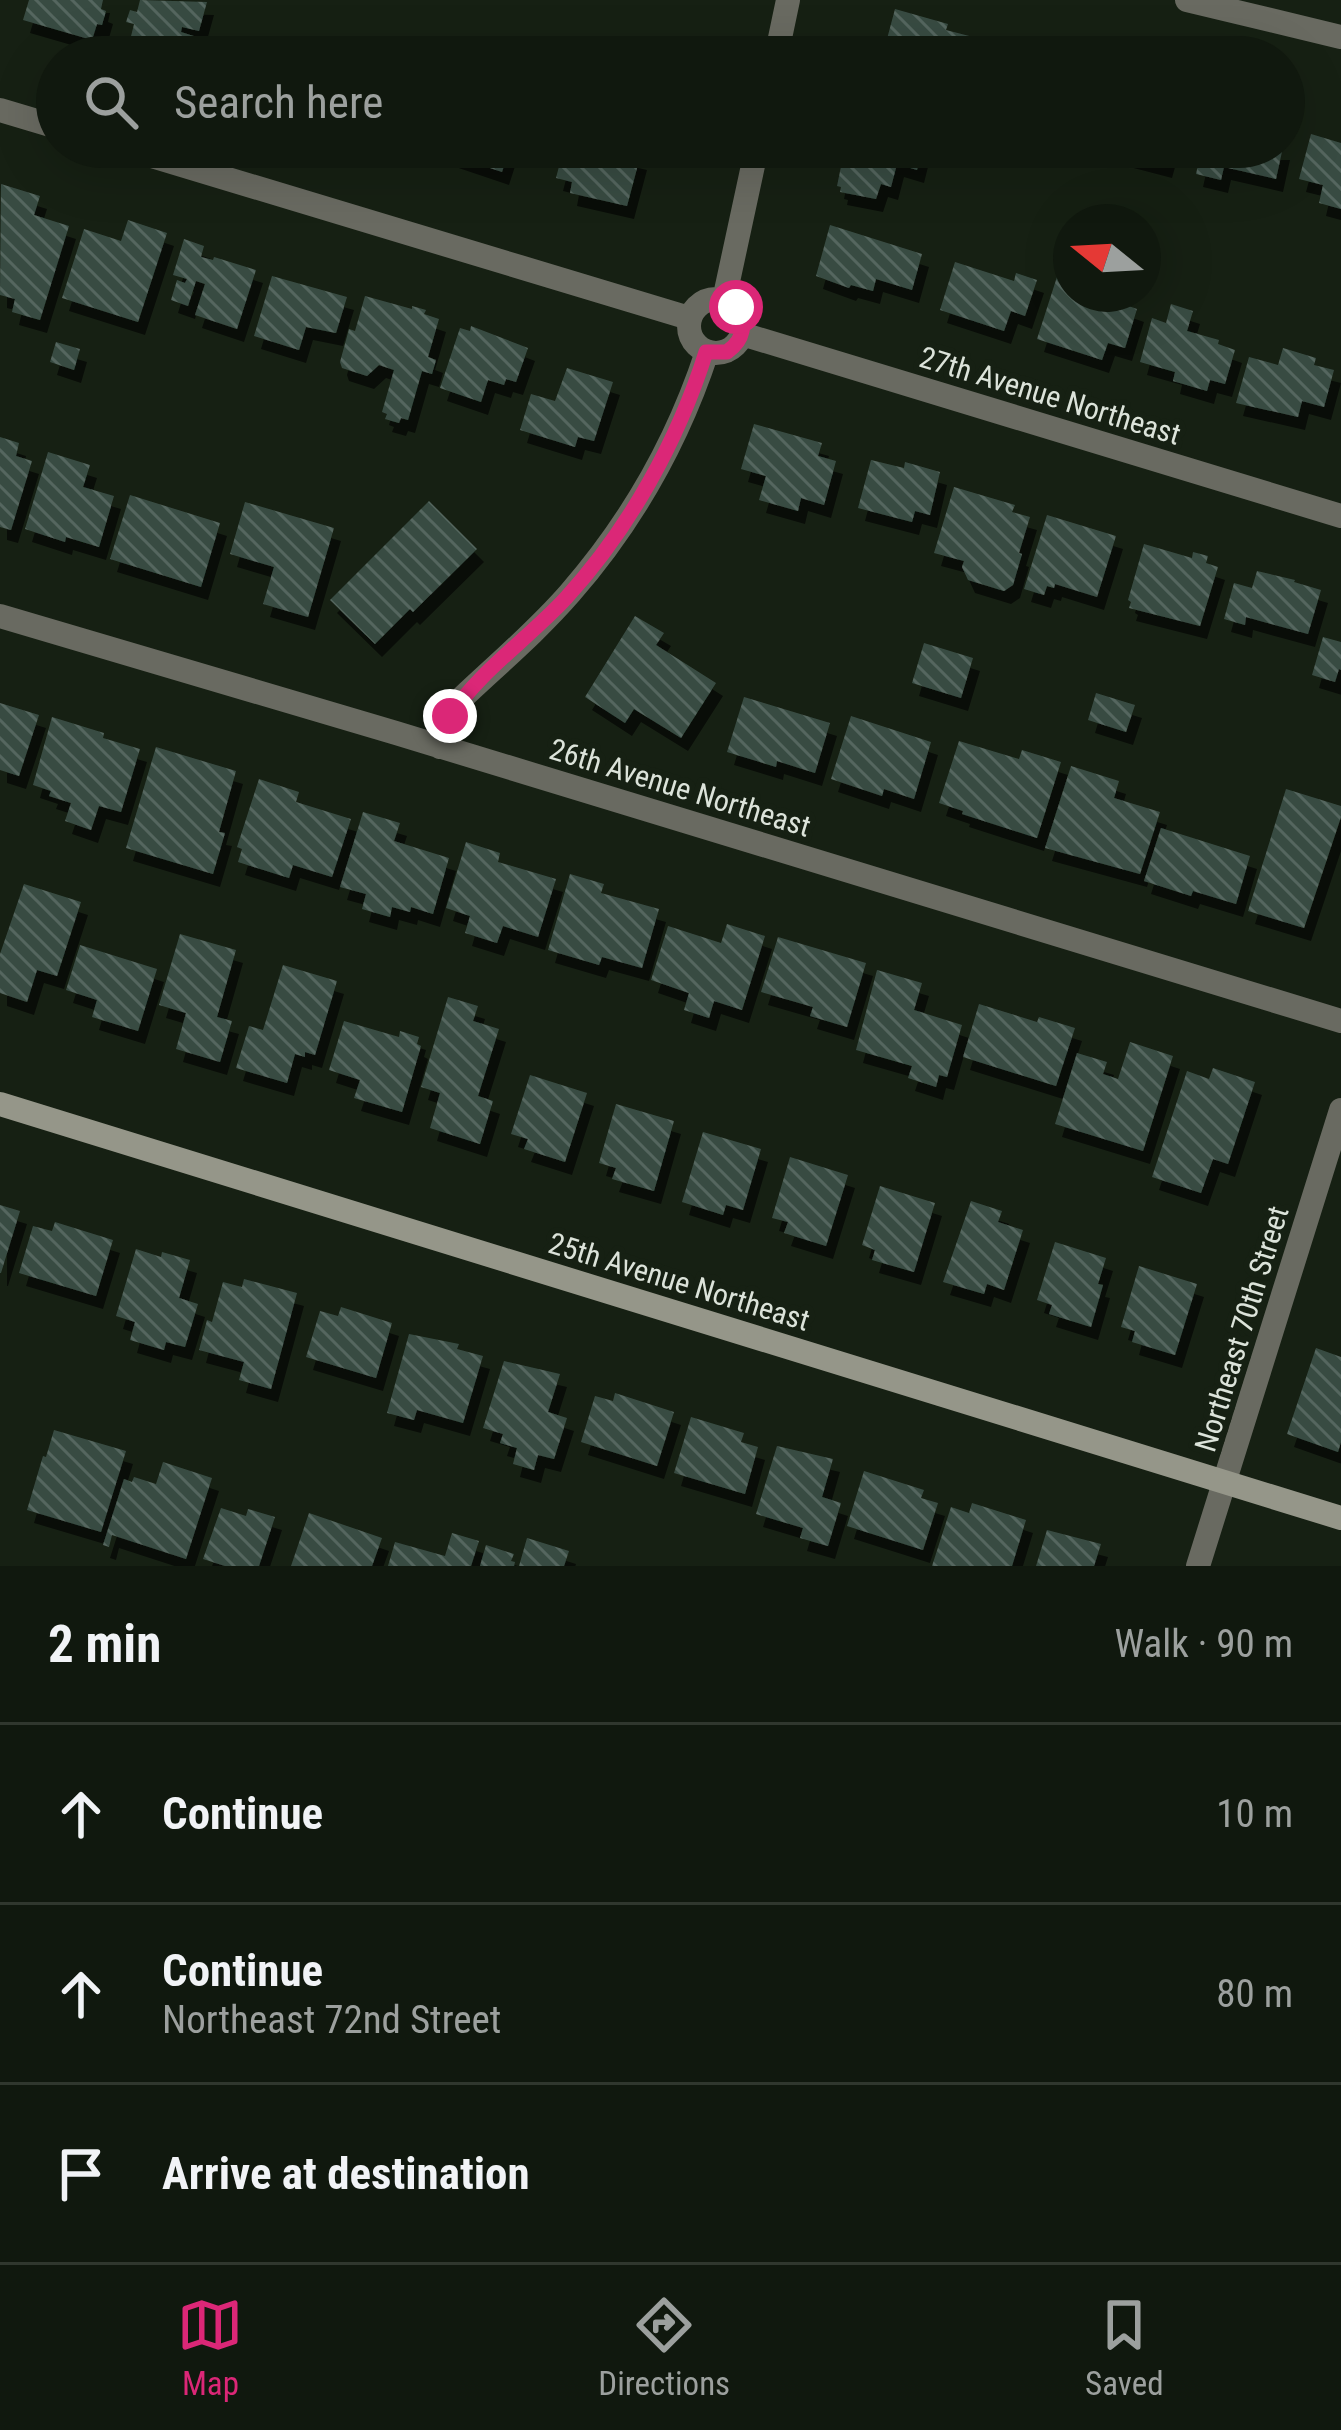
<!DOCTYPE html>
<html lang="en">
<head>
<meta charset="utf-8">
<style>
	:root { --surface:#10180e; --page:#192117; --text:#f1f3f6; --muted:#9ca09e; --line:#30372e; --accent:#db2777 }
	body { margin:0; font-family:"Roboto Condensed",sans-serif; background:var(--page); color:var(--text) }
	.compass { position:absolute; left:1053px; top:204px; width:108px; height:108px; border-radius:50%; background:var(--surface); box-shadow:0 12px 48px #0002; rotate:288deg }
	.stop { position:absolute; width:36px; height:36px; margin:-27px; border:9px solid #db2777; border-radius:50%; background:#fff }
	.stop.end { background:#db2777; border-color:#fff; box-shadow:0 3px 12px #0008 }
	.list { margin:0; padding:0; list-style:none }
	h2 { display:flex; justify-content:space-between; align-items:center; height:156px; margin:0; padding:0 48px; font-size:51px }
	h2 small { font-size:39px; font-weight:400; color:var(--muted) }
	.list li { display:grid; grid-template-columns:78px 1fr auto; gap:36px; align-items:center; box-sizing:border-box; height:180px; padding:0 48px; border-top:3px solid var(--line) }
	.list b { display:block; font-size:45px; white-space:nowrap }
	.list p { margin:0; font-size:39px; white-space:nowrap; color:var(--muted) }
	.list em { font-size:39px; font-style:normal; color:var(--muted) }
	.icon { flex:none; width:66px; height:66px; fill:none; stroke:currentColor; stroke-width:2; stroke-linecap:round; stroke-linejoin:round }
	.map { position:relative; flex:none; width:1341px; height:1566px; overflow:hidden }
	.search { position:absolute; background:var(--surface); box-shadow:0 12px 48px #0002; left:36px; right:36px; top:36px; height:132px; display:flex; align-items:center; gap:30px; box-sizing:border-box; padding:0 42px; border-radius:66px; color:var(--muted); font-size:45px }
	.sheet { height:696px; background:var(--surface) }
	nav { display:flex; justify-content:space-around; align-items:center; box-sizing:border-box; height:168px; border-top:3px solid var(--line); background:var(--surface); font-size:33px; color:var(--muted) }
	nav a { display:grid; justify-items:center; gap:6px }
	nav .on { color:var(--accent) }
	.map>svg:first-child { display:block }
</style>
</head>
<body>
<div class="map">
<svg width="1341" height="1566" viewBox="0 0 1341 1566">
	<defs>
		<pattern id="building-back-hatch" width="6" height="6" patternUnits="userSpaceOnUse" patternTransform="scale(3)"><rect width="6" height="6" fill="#394c43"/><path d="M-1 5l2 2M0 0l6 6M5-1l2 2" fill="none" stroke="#55665e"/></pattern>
		<filter id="shadow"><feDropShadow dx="7" dy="13" stdDeviation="0" flood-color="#0009"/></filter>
	</defs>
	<rect width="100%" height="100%" fill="#162013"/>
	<path fill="url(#building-back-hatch)" filter="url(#shadow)" d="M29 0H103L101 9 106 11 102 25 97 24 92 40 23 20Z
		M140 0 207 2 199 31 182 27 181 32 200 38 195 57H126L134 24 126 22 130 10 137 12Z
		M895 9 948 24 946 30 977 38 971 57H864L867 49 883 54Z
		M635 37 677 46 674 57H636L637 54 631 53Z
		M239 39 295 56V57H234Z
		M1311 134 1341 143V209L1319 203 1323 185 1299 179Z
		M428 147H510L502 172Z
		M564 147 612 149V147H629L627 154 640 157 627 206 570 193 572 182 556 178Z
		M845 147H919L921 154 917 170 897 164 891 187 881 184 876 199 840 192 841 187 837 186Z
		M1117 147H1170L1165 165 1115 152Z
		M1202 147H1283L1276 179 1224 167 1221 180 1196 174Z
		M1 184 40 196 34 215 69 226 40 320 12 312 15 299 0 295Z
		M128 220 167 233 138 322 62 298 84 229 121 241Z
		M830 225 922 254 912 290 876 279 873 291 851 285 849 288 816 276Z
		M184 239 204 246 201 257 213 260 214 257 256 270 237 329 195 315 205 284 196 281 188 306 171 300 177 280 185 283 187 279 173 275Z
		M1065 252 1071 254V294H1123L1120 303 1137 309 1125 348 1108 343 1102 360 1037 339Z
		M955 262 1014 281 1016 273 1037 280 1025 316 1011 311 1004 331 940 310Z
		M272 276 347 297 336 333 306 327 299 350 254 336Z
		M365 296 412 309V306L426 310 424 314 439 319 428 357 436 360 432 374 422 371 408 420 401 418 399 423 385 419 387 414 382 412 394 370 379 365 367 376 342 368 340 362 349 329 355 331Z
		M1171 304 1193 311 1187 331 1219 340 1218 344 1235 350 1225 384 1210 380 1207 391 1173 381 1175 372 1140 362 1152 318 1166 323Z
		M471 326 528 348 516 382 506 379 504 385 488 380 481 402 440 388 460 328 470 331Z
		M56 342 80 349 74 370 50 362Z
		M1283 348 1316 358 1314 365 1334 370 1324 407 1302 401 1298 417 1236 403 1249 357 1278 365Z
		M567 368 613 382 594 441 578 437 575 447 520 430 531 394 555 401Z
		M754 424 822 443 818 456 836 461 824 505 801 498 798 511 759 500 766 476 741 469Z
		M0 437 19 443 16 456 32 461 11 530 0 527Z
		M48 452 90 465 83 487 114 496 99 547 66 537 65 542 25 529Z
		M871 460 904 468 905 462 940 472 930 515 915 511 912 522 858 508Z
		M954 487 1015 505 1012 512 1030 517 1019 553 1022 554 1013 585 1004 591 968 580 962 567 964 561 934 553Z
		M130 495 220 523 201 587 110 559Z
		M429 501 477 549 413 612 410 609 375 644 330 600Z
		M245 502 334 528 308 617 263 604 274 567 230 554Z
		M1047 515 1116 536 1097 597 1055 584 1054 588 1047 586 1044 595 1024 589Z
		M1144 544 1192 558 1193 552 1208 556 1206 563 1218 567 1200 626 1129 608 1131 602 1128 600Z
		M1257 571 1295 580 1294 582 1321 590 1308 634 1246 617 1245 625 1224 619 1234 583 1252 588Z
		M635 616 664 633 656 645 716 683 681 738 634 709 625 723 585 697Z
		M1323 637 1341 642V670L1339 669 1335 682 1312 675Z
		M924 643 973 658 961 698 912 683Z
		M1096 693 1135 705 1126 732 1088 720Z
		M744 697 830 723 815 773 777 761 776 767 727 752Z
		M0 703 39 715 19 776 0 770Z
		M851 716 931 742 914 799 884 789 882 796 831 779Z
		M52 717 104 733 103 738 140 749 121 812 99 806 91 830 65 821 71 803 49 796 51 791 33 785Z
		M959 741 1019 759 1022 750 1061 762 1037 838 962 814 963 811 939 803Z
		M156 747 236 771 219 832 225 833 213 874 126 848Z
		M1071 766 1119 781 1114 798 1160 812 1140 874 1045 848Z
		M259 779 299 792 296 802 351 819 332 877 293 865 289 878 238 862 242 849 237 847Z
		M1286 789 1341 806V817L1304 928 1248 911Z
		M363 812 400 823 394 841 449 858 433 914 411 907 410 912 392 907 390 917 362 909 366 894 340 887Z
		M1161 828 1250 856 1236 904 1193 891 1191 896 1144 881Z
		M466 842 500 853 498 862 556 879 538 937 503 926 497 943 465 933 470 916 446 908Z
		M570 874 604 884 601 893 659 909 642 968 602 957 599 965 548 950Z
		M24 884 81 902 57 976 37 970 27 1002 0 993V954Z
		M727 924 765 936 742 1010 714 1001 709 1018 684 1010 689 993 651 980 668 926 721 943Z
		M180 934 236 950 217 1017 232 1021 220 1062 176 1049 186 1013 159 1005Z
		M778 937 866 963 847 1027 810 1016 813 1007 761 992Z
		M80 945 157 969 138 1031 92 1017 97 1000 66 990Z
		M283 965 337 981 315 1055 305 1052V1057L295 1054 287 1083 236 1068 249 1026 263 1030Z
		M877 970 922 983 914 1010 962 1025 947 1077 939 1075 936 1087 908 1078 912 1066 856 1050Z
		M448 997 478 1006 473 1021 499 1029 478 1096 493 1101 480 1144 430 1128 440 1093 421 1087Z
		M979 1004 1037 1022 1039 1017 1075 1028 1056 1086 963 1057Z
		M344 1021 399 1037 400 1031 419 1037 417 1044 421 1046 402 1112 354 1098 360 1080 329 1070Z
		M1130 1042 1173 1056 1143 1151 1055 1124 1077 1053 1107 1062 1103 1074 1118 1079Z
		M1213 1068 1255 1082 1228 1164 1213 1159 1201 1193 1152 1177 1187 1071 1209 1079Z
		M530 1075 587 1093 565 1162 524 1149 528 1139 511 1134Z
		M616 1104 674 1121 654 1191 612 1179 616 1168 599 1163Z
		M703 1132 761 1149 743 1210 726 1205 723 1215 682 1202Z
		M790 1157 848 1175 826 1246 784 1233 788 1222 772 1218Z
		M880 1186 935 1203 914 1272 872 1260 875 1250 862 1245Z
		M971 1201 1002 1211 998 1222 1023 1230 1004 1290 987 1284 984 1294 943 1282Z
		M0 1205 20 1211 1 1273H0Z
		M55 1222 113 1240 96 1296 19 1273 33 1226 52 1231Z
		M1055 1242 1106 1258 1098 1284 1103 1285 1091 1327 1049 1314 1052 1305 1037 1300Z
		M136 1249 161 1257 162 1252 190 1260 179 1298 198 1304 185 1347 166 1342 164 1350 130 1340 135 1322 116 1316Z
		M1139 1266 1197 1284 1175 1355 1132 1342 1135 1331 1121 1327Z
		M244 1279 297 1293 271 1389 239 1380 244 1362 199 1350 207 1320 212 1322 223 1282 242 1287Z
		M341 1307 392 1323 376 1378 306 1357 320 1311 338 1316Z
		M409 1334 459 1344 457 1349 483 1356 463 1423 417 1410 414 1420 387 1413Z
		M1316 1348 1341 1357V1442L1338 1452 1287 1434Z
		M504 1361 560 1374 548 1412 567 1418 554 1459 538 1455 534 1470 513 1464 517 1448 500 1443 503 1434 483 1428Z
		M615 1393 674 1412 657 1466 581 1442 595 1396 613 1401Z
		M691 1417 744 1433 741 1442 758 1447 745 1494 674 1473Z
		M54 1430 126 1451 101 1532 27 1510 43 1456 46 1457Z
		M777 1446 833 1459 822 1497 841 1503 828 1546 800 1538 803 1528 756 1514Z
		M163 1462 212 1478 186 1559 112 1535 109 1547 103 1545 124 1479 132 1482 134 1477 156 1484Z
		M864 1471 924 1490 921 1498 938 1503 923 1550 847 1526Z
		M972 1503 1026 1520 1012 1566H932L951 1507 969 1513Z
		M221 1508 246 1516 248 1509 275 1517 259 1566H225L203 1559Z
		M309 1513 382 1538 372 1566H291Z
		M1047 1530 1101 1544 1094 1566H1036Z
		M452 1533 479 1541 471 1566H388L395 1542 445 1556Z
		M527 1538 569 1551 564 1566H519Z
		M486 1545 514 1554 511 1561 515 1562 514 1566H480Z"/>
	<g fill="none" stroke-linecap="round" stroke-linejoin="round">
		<path stroke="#696a61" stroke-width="24" d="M1187 0 1341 37
			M776 57 788 0
			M0 110 57 127
			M122 147 689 318
			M689 326a27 27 0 1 1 54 0a27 27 0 1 1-54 0Z
			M724 300 757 147
			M742 334 1341 516
			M0 616 396 733 1341 1021
			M440 747 450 716 463 697C499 663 537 631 570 593 631 523 678 440 707 352
			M1198 1566 1341 1110"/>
		<path stroke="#959689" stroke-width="24" d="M0 1104 1341 1518"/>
	</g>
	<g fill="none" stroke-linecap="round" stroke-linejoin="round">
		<path stroke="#db2777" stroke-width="15" d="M450 716C480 671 529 638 566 598 629 529 678 441 706 352H727C744 340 747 324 736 307"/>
	</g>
	<g text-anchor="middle" stroke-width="12" stroke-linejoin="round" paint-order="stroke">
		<g font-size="30" fill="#dce3da" stroke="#162013">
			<text transform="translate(1050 396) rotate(17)" y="10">27th Avenue Northeast</text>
			<text transform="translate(680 788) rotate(17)" y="10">26th Avenue Northeast</text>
			<text transform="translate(679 1282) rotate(17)" y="10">25th Avenue Northeast</text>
			<text transform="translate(1242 1329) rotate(-73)" y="10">Northeast 70th Street</text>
		</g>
	</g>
</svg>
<svg class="compass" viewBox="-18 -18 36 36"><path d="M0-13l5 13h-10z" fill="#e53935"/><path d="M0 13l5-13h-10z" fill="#9ca09e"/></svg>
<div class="stop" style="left:736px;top:307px"></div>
<div class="stop end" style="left:450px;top:716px"></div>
<div class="search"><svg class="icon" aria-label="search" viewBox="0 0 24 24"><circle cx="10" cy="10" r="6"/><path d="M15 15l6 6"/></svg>Search here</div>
</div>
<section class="sheet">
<h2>2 min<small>Walk · 90 m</small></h2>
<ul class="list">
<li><svg class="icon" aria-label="ahead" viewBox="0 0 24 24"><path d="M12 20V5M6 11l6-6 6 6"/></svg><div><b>Continue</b></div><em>10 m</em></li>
<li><svg class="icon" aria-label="ahead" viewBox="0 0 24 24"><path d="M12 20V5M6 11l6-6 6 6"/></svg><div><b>Continue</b><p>Northeast 72nd Street</p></div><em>80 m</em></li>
<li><svg class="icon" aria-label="arrive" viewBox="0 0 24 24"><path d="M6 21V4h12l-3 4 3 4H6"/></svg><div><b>Arrive at destination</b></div></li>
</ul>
</section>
<nav>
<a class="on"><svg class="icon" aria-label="map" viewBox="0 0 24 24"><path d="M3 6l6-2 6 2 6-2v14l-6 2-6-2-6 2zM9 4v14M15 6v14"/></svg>Map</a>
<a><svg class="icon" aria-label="directions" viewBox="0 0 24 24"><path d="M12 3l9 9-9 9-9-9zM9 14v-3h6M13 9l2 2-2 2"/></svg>Directions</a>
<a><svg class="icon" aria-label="saved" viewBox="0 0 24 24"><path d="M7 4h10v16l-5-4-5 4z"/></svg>Saved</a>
</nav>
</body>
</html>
